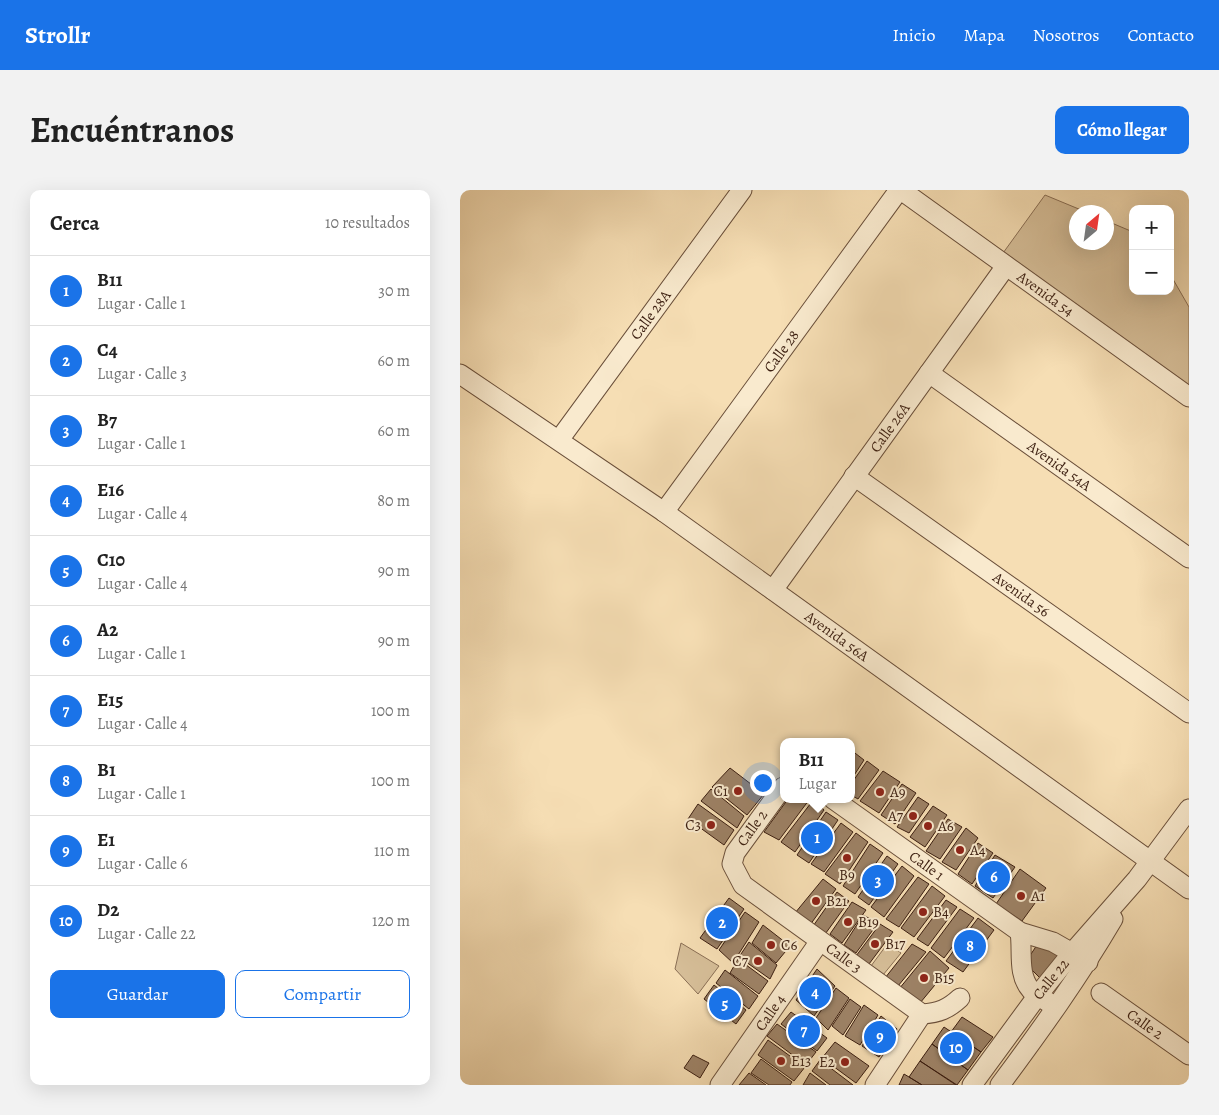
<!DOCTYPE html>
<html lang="es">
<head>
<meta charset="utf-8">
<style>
	:root { --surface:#fff; --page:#f2f2f2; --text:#222; --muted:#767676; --line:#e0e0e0; --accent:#1a73e8 }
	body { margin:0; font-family:Alegreya,serif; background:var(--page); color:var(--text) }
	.controls { position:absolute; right:15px; top:15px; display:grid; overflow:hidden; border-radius:10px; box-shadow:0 5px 20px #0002 }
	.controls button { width:45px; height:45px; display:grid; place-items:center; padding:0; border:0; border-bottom:1px solid var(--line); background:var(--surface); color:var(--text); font:25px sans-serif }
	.compass { position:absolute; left:609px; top:15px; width:45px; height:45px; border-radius:50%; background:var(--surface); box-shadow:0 5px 20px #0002; rotate:29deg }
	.you { position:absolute; left:302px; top:592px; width:18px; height:18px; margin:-12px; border:4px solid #fff; border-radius:50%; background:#1a73e8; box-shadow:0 0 0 8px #1a73e833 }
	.badge { display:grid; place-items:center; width:32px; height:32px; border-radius:50%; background:var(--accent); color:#fff; font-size:16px; font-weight:700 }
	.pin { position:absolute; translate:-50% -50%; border:2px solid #fff; box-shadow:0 1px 5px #0006 }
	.popup { position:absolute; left:320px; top:548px; width:75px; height:65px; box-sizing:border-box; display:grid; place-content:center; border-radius:10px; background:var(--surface); filter:drop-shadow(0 1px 4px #0005); font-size:16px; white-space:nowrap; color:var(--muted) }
	.popup b { font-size:19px; color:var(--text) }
	.popup::after { content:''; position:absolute; left:50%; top:100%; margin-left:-10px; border:10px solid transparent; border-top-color:var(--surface) }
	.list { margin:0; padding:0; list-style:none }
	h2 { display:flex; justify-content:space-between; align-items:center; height:65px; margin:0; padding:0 20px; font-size:21px }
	h2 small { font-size:16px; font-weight:400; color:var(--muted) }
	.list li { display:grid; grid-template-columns:32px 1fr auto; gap:15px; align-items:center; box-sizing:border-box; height:70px; padding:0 20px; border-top:1px solid var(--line) }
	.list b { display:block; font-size:19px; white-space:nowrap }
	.list p { margin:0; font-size:16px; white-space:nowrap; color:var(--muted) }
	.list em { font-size:16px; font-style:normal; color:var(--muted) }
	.actions { display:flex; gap:10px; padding:15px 20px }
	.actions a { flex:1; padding:11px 0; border:1px solid var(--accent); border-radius:10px; text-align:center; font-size:18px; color:var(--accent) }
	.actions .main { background:var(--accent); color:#fff }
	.map { position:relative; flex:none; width:729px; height:895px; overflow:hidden; border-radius:10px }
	header { display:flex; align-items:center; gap:30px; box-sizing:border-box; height:70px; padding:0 25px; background:var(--accent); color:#fff }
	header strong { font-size:24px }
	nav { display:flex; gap:28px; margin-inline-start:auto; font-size:18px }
	.intro { display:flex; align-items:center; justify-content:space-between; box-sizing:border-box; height:120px; padding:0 30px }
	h1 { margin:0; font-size:35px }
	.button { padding:12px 22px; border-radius:10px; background:var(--accent); color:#fff; font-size:18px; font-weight:700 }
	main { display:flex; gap:30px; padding:0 30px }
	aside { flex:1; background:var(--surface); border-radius:10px; box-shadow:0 5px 20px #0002 }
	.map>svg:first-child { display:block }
</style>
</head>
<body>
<header>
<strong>Strollr</strong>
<nav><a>Inicio</a><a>Mapa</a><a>Nosotros</a><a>Contacto</a></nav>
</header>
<div class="intro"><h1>Encuéntranos</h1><a class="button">Cómo llegar</a></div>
<main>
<aside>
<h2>Cerca<small>10 resultados</small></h2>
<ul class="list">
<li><span class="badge">1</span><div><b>B11</b><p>Lugar · Calle 1</p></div><em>30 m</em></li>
<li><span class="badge">2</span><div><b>C4</b><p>Lugar · Calle 3</p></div><em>60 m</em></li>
<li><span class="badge">3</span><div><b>B7</b><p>Lugar · Calle 1</p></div><em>60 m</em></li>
<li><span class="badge">4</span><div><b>E16</b><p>Lugar · Calle 4</p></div><em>80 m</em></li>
<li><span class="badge">5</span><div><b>C10</b><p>Lugar · Calle 4</p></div><em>90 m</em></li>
<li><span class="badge">6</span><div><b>A2</b><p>Lugar · Calle 1</p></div><em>90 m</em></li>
<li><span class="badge">7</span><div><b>E15</b><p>Lugar · Calle 4</p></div><em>100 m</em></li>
<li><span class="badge">8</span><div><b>B1</b><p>Lugar · Calle 1</p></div><em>100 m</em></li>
<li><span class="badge">9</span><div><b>E1</b><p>Lugar · Calle 6</p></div><em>110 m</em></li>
<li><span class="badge">10</span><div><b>D2</b><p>Lugar · Calle 22</p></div><em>120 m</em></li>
</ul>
<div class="actions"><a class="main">Guardar</a><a>Compartir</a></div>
</aside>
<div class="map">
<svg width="729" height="895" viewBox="0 0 729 895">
	<rect width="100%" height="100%" fill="#f6deb4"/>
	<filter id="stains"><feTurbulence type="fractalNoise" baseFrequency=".004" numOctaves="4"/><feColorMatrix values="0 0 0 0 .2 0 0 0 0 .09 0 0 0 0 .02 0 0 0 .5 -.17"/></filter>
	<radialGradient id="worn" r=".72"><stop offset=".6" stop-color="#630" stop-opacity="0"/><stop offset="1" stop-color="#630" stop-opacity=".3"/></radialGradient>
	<path fill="#d6be98" stroke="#896e54" d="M585 5 626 22H616V52H646L647 31 673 42V101H710V84L729 117V207L538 70Z
		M221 753 259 776 238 804 215 779Z
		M428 753 441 763 423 785 411 776Z"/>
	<path fill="#9d8266" stroke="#3c1f11" d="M391 560 404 570 391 590Z
		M407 571 419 580 398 609 391 605V594Z
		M270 578 304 604 287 625 252 597Z
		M423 581 440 592 419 623 400 611Z
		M442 594 456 603 435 634 421 625Z
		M251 599 284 626 277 638 241 611Z
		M458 607 469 614 449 643 437 637Z
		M328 609 349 610 319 650 304 642Z
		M354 609 364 620 335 662 321 652Z
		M238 614 274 640 264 655 228 629Z
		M473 616 487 625 465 657 450 647Z
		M366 622 378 630 349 673 337 665Z
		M488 629 502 637 480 669 466 661Z
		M381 633 393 642 364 682 351 674Z
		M506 638 518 648 496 680 482 672Z
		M396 643 408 652 380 694 365 684Z
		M518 653 533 663 512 694 498 684Z
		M410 654 423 663 395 704 383 696Z
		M535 665 555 677 533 708 515 696Z
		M427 666 438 674 409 715 398 707Z
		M442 676 454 686 424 727 411 717Z
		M560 679 586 698 562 731 536 714Z
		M458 687 469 694 439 737 426 729Z
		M363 689 376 699 350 735 335 723Z
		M472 696 485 706 454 747 441 738Z
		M377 702 389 711 363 747 351 739Z
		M269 708 284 719 257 759 240 748Z
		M486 710 497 717 468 756 457 749Z
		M392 712 406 720 382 753 370 744Z
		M500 719 514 728 484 768 471 758Z
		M285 722 299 732 273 773 259 760Z
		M403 725 418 733 396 763 384 755Z
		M518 728 534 740 503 782 486 771Z
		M420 734 433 742 409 774 396 766Z
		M303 735 330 756 316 773 292 753Z
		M289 752 317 775 310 789 279 767Z
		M579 752 602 767 583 791 565 773Z
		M452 754 466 762 438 796 425 788Z
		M470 761 489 778 460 813 439 799Z
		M278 769 308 791 299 804 270 783Z
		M357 779 375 796 354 826 336 810Z
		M265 780 298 806 289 819 256 793Z
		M254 795 286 820 276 834 244 809Z
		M376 798 389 808 368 840 356 828Z
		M390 809 401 817 383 845 372 836Z
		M404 815 418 825 400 855 385 846Z
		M331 822 367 848 357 861 321 834Z
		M421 826 437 839 419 867 402 856Z
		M502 827 533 847 521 862 491 842Z
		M317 834 356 862 346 875 307 846Z
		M484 837 521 862 508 880 472 854Z
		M308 850 345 877 334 891 298 865Z
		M375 852 409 876 396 893 362 868Z
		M472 854 508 880 497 895 460 871Z
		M233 865 249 873 240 888 224 878Z
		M301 869 332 892 330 895H309L291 883Z
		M360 870 393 895H370L352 881Z
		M460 871 496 895H462L449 887Z
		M289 883 306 895H279Z
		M350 883 366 895H343Z
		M444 884 449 887 462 895H439Z"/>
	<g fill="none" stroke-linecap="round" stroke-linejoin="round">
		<g stroke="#6a4f3a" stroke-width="21">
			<g id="street">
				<path id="s1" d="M441 0 729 207"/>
				<path id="s2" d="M469 183 729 368"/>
				<path id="s3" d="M0 184 204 322 729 699"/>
				<path id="s4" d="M99 250 282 0"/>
				<path id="s5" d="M394 286 729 523"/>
				<path id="s6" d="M204 322 439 0"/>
				<path id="s7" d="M313 400 546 76"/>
				<path id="s8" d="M323 597 275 663 272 674 283 695 462 824C479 823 488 819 500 808"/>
				<path id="s9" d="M373 609 560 742 593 752 628 772"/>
				<path d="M560 742C563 760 557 785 571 800 576 805 582 808 588 812"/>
				<path id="s10" d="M641 803 729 865"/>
				<path id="s11" d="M260 895 360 751"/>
				<path d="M415 895 462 824"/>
				<path id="s12" d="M512 895 578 805 612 763 677 689 729 619"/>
				<path d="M540 895C580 841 619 787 653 729"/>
			</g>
		</g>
		<use href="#street" stroke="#f9eace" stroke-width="19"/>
	</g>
	<g fill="#8f2418" stroke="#f9eace" stroke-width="2">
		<circle cx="278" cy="601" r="5"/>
		<circle cx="420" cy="602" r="5"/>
		<circle cx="453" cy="626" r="5"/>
		<circle cx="251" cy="635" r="5"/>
		<circle cx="468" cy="636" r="5"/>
		<circle cx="500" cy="660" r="5"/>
		<circle cx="387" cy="668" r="5"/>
		<circle cx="561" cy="706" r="5"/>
		<circle cx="356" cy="711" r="5"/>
		<circle cx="463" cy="722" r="5"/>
		<circle cx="388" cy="732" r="5"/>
		<circle cx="415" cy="754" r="5"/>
		<circle cx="311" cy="755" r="5"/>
		<circle cx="298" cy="771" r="5"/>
		<circle cx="464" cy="788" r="5"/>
		<circle cx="321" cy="871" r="5"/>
		<circle cx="385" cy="872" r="5"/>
	</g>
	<g text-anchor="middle" stroke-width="4" stroke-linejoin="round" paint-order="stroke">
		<g font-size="15" fill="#3c1f11" stroke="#f9eace">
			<text dy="5" stroke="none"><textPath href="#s1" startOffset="178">Avenida 54</textPath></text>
			<text dy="5" stroke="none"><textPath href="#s4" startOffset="155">Calle 28A</textPath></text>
			<text dy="5" stroke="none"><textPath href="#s6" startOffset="199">Calle 28</textPath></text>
			<text dy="5" stroke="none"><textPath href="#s7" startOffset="200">Calle 26A</textPath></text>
			<text dy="5" stroke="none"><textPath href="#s2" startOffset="160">Avenida 54A</textPath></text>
			<text dy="5" stroke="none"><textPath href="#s5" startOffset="205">Avenida 56</textPath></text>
			<text dy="5" stroke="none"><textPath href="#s3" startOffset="459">Avenida 56A</textPath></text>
			<text transform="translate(292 638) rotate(-54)" y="5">Calle 2</text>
			<text dy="5" stroke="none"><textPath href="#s9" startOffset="115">Calle 1</textPath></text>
			<text dy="5" stroke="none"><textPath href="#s8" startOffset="241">Calle 3</textPath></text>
			<text dy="5" stroke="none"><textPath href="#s12" startOffset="132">Calle 22</textPath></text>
			<text dy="5" stroke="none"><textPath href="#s11" startOffset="88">Calle 4</textPath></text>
			<text dy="5" stroke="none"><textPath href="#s10" startOffset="54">Calle 2</textPath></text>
		</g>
		<g font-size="15" fill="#3c1f11" stroke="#f9eace" text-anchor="start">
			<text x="268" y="606" text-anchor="end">C1</text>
			<text x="430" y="607">A9</text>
			<text x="443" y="631" text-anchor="end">A7</text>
			<text x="241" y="640" text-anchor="end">C3</text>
			<text x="478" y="641">A6</text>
			<text x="510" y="665">A4</text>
			<text x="387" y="690" text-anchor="middle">B9</text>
			<text x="571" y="711">A1</text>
			<text x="366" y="716">B21</text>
			<text x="473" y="727">B4</text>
			<text x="398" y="737">B19</text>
			<text x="425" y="759">B17</text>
			<text x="321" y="760">C6</text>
			<text x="288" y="776" text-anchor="end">C7</text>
			<text x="474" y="793">B15</text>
			<text x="331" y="876">E13</text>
			<text x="375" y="877" text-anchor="end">E2</text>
		</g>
	</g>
	<rect width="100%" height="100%" filter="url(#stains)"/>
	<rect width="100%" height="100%" fill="url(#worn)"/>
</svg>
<div class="controls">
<button>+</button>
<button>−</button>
</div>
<svg class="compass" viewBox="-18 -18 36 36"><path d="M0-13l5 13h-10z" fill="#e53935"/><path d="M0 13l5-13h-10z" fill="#767676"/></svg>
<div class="you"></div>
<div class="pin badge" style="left:357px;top:648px">1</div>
<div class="popup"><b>B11</b>Lugar</div>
<div class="pin badge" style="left:262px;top:733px">2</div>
<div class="pin badge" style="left:418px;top:691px">3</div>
<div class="pin badge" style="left:355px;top:803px">4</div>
<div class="pin badge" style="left:265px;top:814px">5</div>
<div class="pin badge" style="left:534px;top:687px">6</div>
<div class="pin badge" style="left:344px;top:841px">7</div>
<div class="pin badge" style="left:510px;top:756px">8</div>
<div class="pin badge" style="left:420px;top:847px">9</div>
<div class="pin badge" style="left:496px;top:858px">10</div>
</div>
</main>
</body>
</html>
